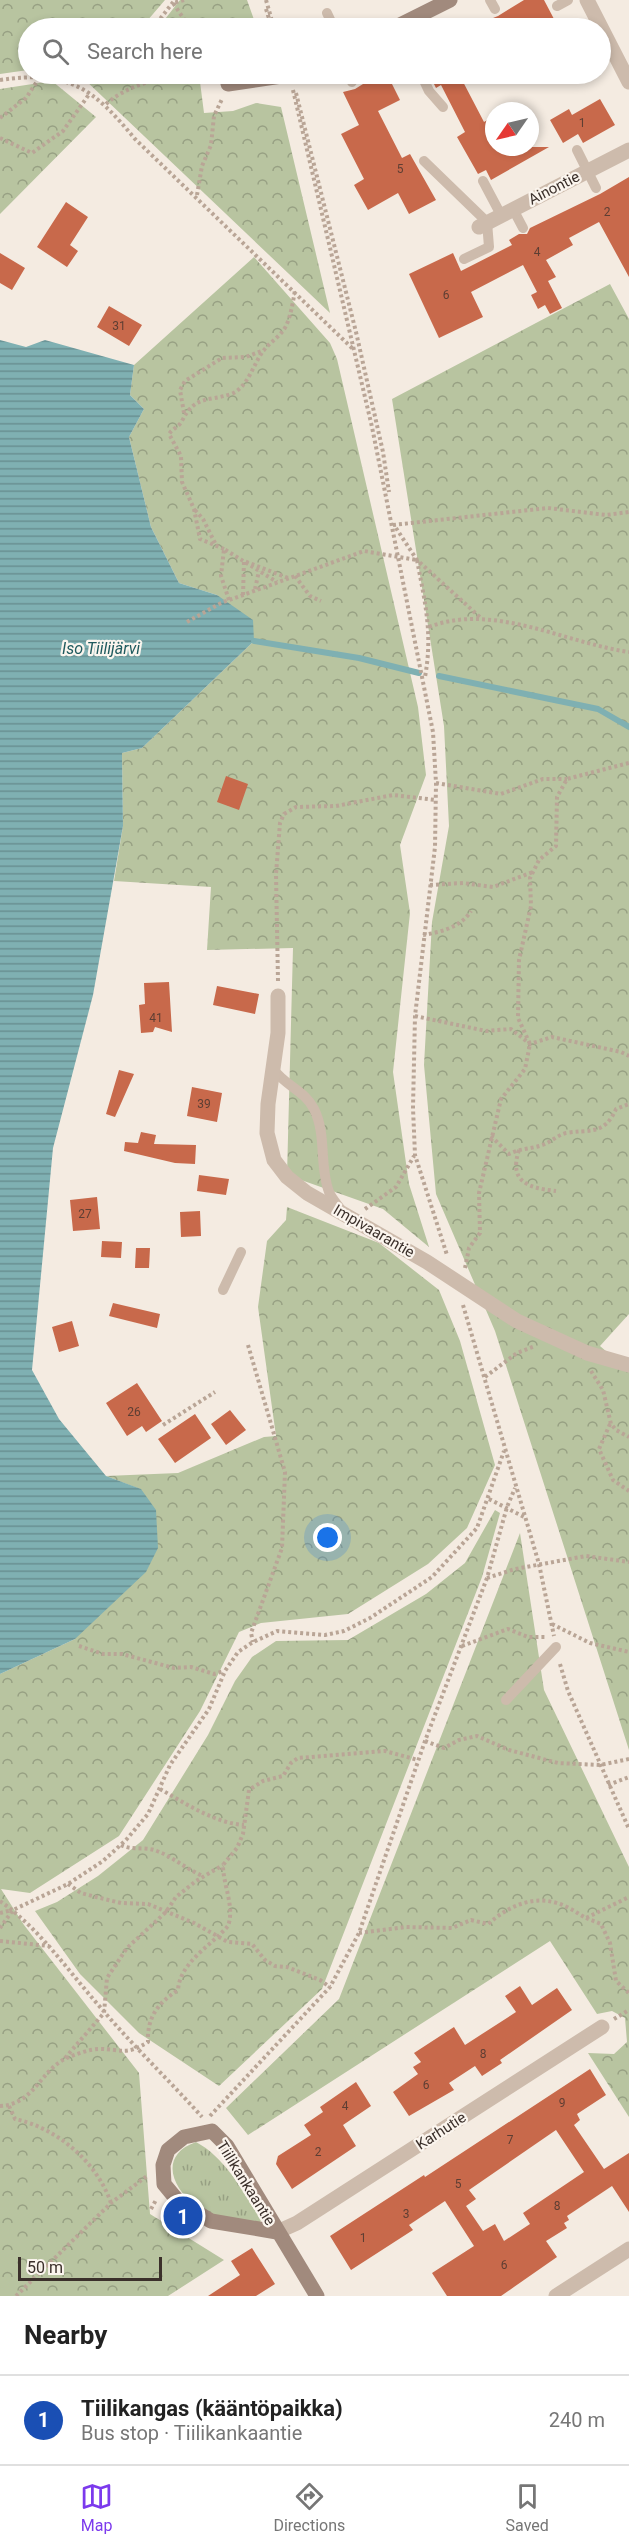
<!DOCTYPE html>
<html lang="en">
<head>
<meta charset="utf-8">
<style>
	:root { --surface:#fff; --page:#f2f2f2; --text:#222; --muted:#767676; --line:#e0e0e0; --accent:#7c3aed }
	body { margin:0; font-family:Roboto,sans-serif; background:var(--page); color:var(--text) }
	.compass { position:absolute; left:485px; top:102px; width:54px; height:54px; border-radius:50%; background:var(--surface); box-shadow:0 3px 9px #0003; rotate:236deg }
	.scale { position:absolute; left:18px; bottom:15px; width:144px; box-sizing:border-box; padding-left:6px; border:3px solid #3b302b; border-top:0; font-size:16px; line-height:21px; white-space:nowrap; color:#3b302b; -webkit-text-stroke:4px #fbf5ee; paint-order:stroke }
	.you { position:absolute; left:328px; top:1538px; width:21px; height:21px; margin:-15px; border:4px solid #fff; border-radius:50%; background:#1a73e8; box-shadow:0 0 0 9px #1a73e833 }
	.badge { display:grid; place-items:center; width:39px; height:39px; border-radius:50%; background:var(--accent); color:#fff; font-size:20px; font-weight:700 }
	.pin { position:absolute; translate:-50% -50%; border:3px solid #fff; box-shadow:0 2px 6px #0006 }
	.list { margin:0; padding:0; list-style:none }
	h2 { display:flex; justify-content:space-between; align-items:center; height:78px; margin:0; padding:0 24px; font-size:26px }
	h2 small { font-size:20px; font-weight:400; color:var(--muted) }
	.list li { display:grid; grid-template-columns:39px 1fr auto; gap:18px; align-items:center; box-sizing:border-box; height:90px; padding:0 24px; border-top:2px solid var(--line) }
	.list b { display:block; font-size:22px; white-space:nowrap }
	.list p { margin:0; font-size:20px; white-space:nowrap; color:var(--muted) }
	.list em { font-size:20px; font-style:normal; color:var(--muted) }
	.icon { flex:none; width:33px; height:33px; fill:none; stroke:currentColor; stroke-width:2; stroke-linecap:round; stroke-linejoin:round }
	.map { position:relative; flex:none; width:629px; height:2296px; overflow:hidden }
	.search { position:absolute; background:var(--surface); box-shadow:0 3px 9px #0003; left:18px; right:18px; top:18px; height:66px; display:flex; align-items:center; gap:15px; box-sizing:border-box; padding:0 21px; border-radius:33px; color:var(--muted); font-size:22px }
	.sheet { height:168px; background:var(--surface) }
	nav { display:flex; justify-content:space-around; align-items:center; box-sizing:border-box; height:84px; border-top:2px solid var(--line); background:var(--surface); font-size:16px; color:var(--muted) }
	nav a { display:grid; justify-items:center; gap:3px }
	nav .on { color:var(--accent) }
	.map>svg:first-child { display:block }
</style>
</head>
<body>
<div class="map">
<svg width="629" height="2296" viewBox="0 0 629 2296">
	<defs>
		<pattern id="grass-tufts" width="24" height="20" patternUnits="userSpaceOnUse" patternTransform="scale(1.5)"><rect width="24" height="20" fill="#b8c4a0"/><path d="M3 7l-1-3M5 7V3M7 7l1-3M15 17l-1-3M17 17v-4M19 17l1-3" fill="none" stroke="#97a083"/></pattern>
		<pattern id="forest-crowns" width="20" height="18" patternUnits="userSpaceOnUse" patternTransform="scale(1.5)"><rect width="20" height="18" fill="#b8c4a0"/><path d="M2 6a3 3 0 1 1 6 0M12 15a3 3 0 1 1 6 0" fill="none" stroke="#97a083"/></pattern>
		<pattern id="water-rules" width="6" height="5" patternUnits="userSpaceOnUse" patternTransform="scale(1.5)"><rect width="6" height="5" fill="#7fb0b2"/><path d="M0 2.5h6" fill="none" stroke="#699091"/></pattern>
	</defs>
	<rect width="100%" height="100%" fill="#f4ebe1"/>
	<path fill="url(#grass-tufts)" d="M196 2142C226 2158 243 2192 261 2220L259 2225C240 2220 212 2218 196 2206 171 2187 159 2155 196 2142Z"/>
	<path fill="url(#forest-crowns)" d="M0 0H165L141 28H28V70L0 74Z
		M180 0H247L257 28H158Z
		M96 74H199L204 113 233 111 256 103 281 107 330 313 83 78Z
		M52 81 96 117 0 214V89Z
		M254 257 330 343 337 359 418 707 426 775 400 845 410 913 393 1072 409 1184 429 1247 383 1209 287 1175 293 948 207 950 211 887 114 881 123 826 122 753 142 748 254 641 217 595 179 583 151 527 129 437 144 409 130 395 134 365Z
		M610 284 629 319V1314L600 1346 629 1371V1750L495 1331 436 1194 424 1065 432 922 449 826 444 726 392 399Z
		M287 1207 379 1243 439 1290 460 1341 495 1465 467 1528 428 1564 348 1614 261 1623 239 1632 200 1711 119 1836 30 1893 1 1889 24 1925 139 2073 150 2214 224 2260 168 2296H0V1674L75 1639 140 1489 106 1476 178 1473 264 1437 276 1436 258 1307 267 1241 286 1220Z
		M495 1510 500 1513 482 1577 322 1989 219 2086 139 2033 80 1974 35 1911 57 1902 98 1876 143 1840 208 1735 235 1681 252 1657 276 1641 348 1640 426 1594 465 1563Z
		M520 1533 544 1690 629 1867V2117L588 2053 614 2054 627 2042 625 2018 612 2011 597 2014 550 1941 248 2135 226 2108 339 1999Z"/>
	<path fill="url(#water-rules)" d="M0 340 26 347 45 340 134 365 130 395 144 409 129 437 151 527 179 583 217 595 253 620 254 641 142 748 122 753 123 826 93 995 53 1148 32 1370 59 1419 106 1476 141 1489 156 1510 158 1548 146 1572 75 1639 0 1674Z"/>
	<g fill="none" stroke-linecap="round" stroke-linejoin="round">
		<path stroke="#7fb0b2" stroke-width="6" d="M254 641 359 658 419 673
			M439 676 598 709 629 727"/>
	</g>
	<path fill="#c8694b" fill-rule="evenodd" d="M524 0H544L554 19 534 28H468L498 16Z
		M379 74H387L400 100 378 111 402 158 410 154 436 200 409 214 398 193 368 210 354 185 364 179 341 134 359 125 343 92 355 89Z
		M429 74H465L460 76 484 122 489 119 494 128V147H549L491 180 486 170 478 174 457 137 465 132 441 85 436 88Z
		M600 99 615 125 583 143 578 134 563 143 550 120 569 109 572 115Z
		M629 177V277L599 222 569 238 573 245 546 260 556 277 548 281 562 308 550 314 545 305 538 309 531 295 537 292 523 265 471 292 483 317 439 338 409 274 453 253 461 271 512 245 509 240 519 234H527L530 228 600 194Z
		M66 202 88 217 70 245 78 251 67 267 37 247Z
		M0 253 25 268 12 290 0 283Z
		M109 306 142 325 129 346 97 327Z
		M226 776 248 784 239 810 217 802Z
		M169 982 172 1032 155 1027 153 1032 141 1033 139 1005 145 1004 144 983Z
		M217 986 259 994 255 1014 213 1005Z
		M119 1070 134 1074 115 1117 106 1114Z
		M192 1087 222 1093 217 1122 187 1116Z
		M141 1132 156 1135 154 1144 196 1145 195 1164 175 1163 124 1151 125 1142 138 1143Z
		M199 1175 229 1179 226 1195 197 1191Z
		M97 1197 100 1229 73 1231 70 1200Z
		M200 1211 201 1236 181 1237 180 1212Z
		M102 1241 122 1242 121 1258 101 1257Z
		M136 1248H150L149 1268H135Z
		M113 1303 160 1314 157 1328 109 1316Z
		M72 1321 79 1346 59 1352 52 1327Z
		M137 1383 162 1421 146 1432 142 1426 127 1436 106 1403Z
		M230 1410 246 1430 226 1445 211 1424Z
		M195 1414 211 1438 175 1463 158 1439Z
		M520 1986 532 2005 557 1988 572 2010 500 2060 502 2063 482 2076 475 2066 449 2083 454 2090 409 2116 393 2092 418 2074 413 2067 421 2062 414 2053 454 2027 465 2045 516 2012 505 1996Z
		M590 2069 606 2095 577 2114 580 2120 574 2125 604 2169 629 2153V2212L612 2186 567 2216 569 2220 564 2223 567 2228 546 2241 557 2257 501 2296H447L432 2273 474 2246 445 2201 409 2225 413 2230 351 2270 330 2236 424 2175 425 2177ZM556 2130 584 2172 523 2213 530 2224 504 2241 495 2224 483 2231 466 2206 476 2199 469 2190Z
		M356 2082 371 2106 343 2125 356 2146 292 2189 276 2164 278 2156 311 2135 304 2125 323 2112 320 2107Z
		M252 2248 275 2284 256 2296H208L240 2275 231 2261Z"/>
	<g fill="none" stroke-linecap="round" stroke-linejoin="round">
		<path stroke="#b9a596" stroke-width="4" stroke-dasharray="3 3" stroke-linecap="butt" d="M184 0 173 3 190 28
			M266 0 274 28
			M266 9 272 28
			M153 28 174 1
			M203 74 214 78
			M310 77 325 74
			M63 79 85 74
			M0 80C69 70 93 88 135 139L353 349
			M293 90 372 427 433 732 436 783 435 847 415 1016 413 1108 415 1155 447 1255
			M296 93 356 332 383 452 389 492
			M106 104C128 85 156 79 185 74
			M0 118 26 98 40 77
			M0 138 32 153 63 131 90 93
			M197 195 202 166 211 145 214 116 222 99
			M184 413 180 390 185 381 222 358 246 357 264 350
			M195 510 203 519 215 543
			M393 525 548 508 606 515 629 512
			M396 528 417 560 482 619
			M224 549 200 539 194 509 182 482 181 456 169 434C173 428 179 427 182 421 195 395 207 402 231 394 248 388 254 362 264 350 271 341 280 337 286 326 291 315 293 302 295 290
			M417 560C425 603 433 633 425 677
			M295 576 310 596 321 601
			M255 589 259 571
			M243 595 244 561 288 578
			M229 600 221 576 224 549 277 582
			M187 622 221 603 364 551 417 560
			M429 627C493 602 565 643 629 652
			M436 783 501 794 543 779H567
			M430 885 463 883 493 887 533 872
			M423 935C441 932 461 927 471 911
			M278 981 276 874 280 823 284 814 296 807 336 806 393 795 436 800
			M415 1016 486 1031 511 1029 530 1044 552 1037 621 1052 629 1056
			M491 1136 509 1154C521 1148 533 1149 545 1144 552 1141 558 1135 566 1133 589 1129 604 1136 616 1109L629 1104
			M519 1150C508 1183 530 1188 556 1191
			M365 1209 396 1187 414 1156
			M465 1268 469 1248 480 1233 479 1193 501 1099 525 1069 530 1044 518 1018 519 960 531 906 530 878 539 860 556 846 557 797 567 779 629 763
			M463 1305 539 1564 554 1636
			M248 1345 285 1472 282 1548 251 1633 253 1642
			M591 1371 603 1390 611 1424 616 1430 629 1437
			M485 1377 517 1353 535 1346
			M610 1424 599 1449 613 1480 629 1491
			M163 1425 215 1392
			M489 1499 526 1518
			M487 1578 515 1569 586 1556 629 1562
			M552 1624 590 1643 629 1652
			M79 1646 103 1654H122L174 1668 191 1667 214 1674 224 1671
			M462 1646 508 1629 528 1637H545
			M560 1664 568 1691 629 1829
			M425 1741 444 1748 459 1740 477 1736 509 1750 558 1763 600 1765 629 1759
			M608 1785 629 1777
			M160 1789C185 1803 214 1823 244 1825
			M121 1845C132 1851 145 1846 157 1851 173 1857 186 1869 203 1876
			M68 1884 81 1893 96 1897 121 1903 148 1904 194 1923 228 1942 252 1944 265 1960 275 1966 287 1967 320 1980 330 1987
			M0 1901C41 1930 68 1971 101 2008 133 2046 169 2080 202 2117
			M0 1913 12 1910
			M586 1918 601 1924 610 1943 616 1981 629 1993
			M0 1928 13 1910 68 1884 103 1861 126 1840 148 1814 170 1765 209 1709 225 1671 238 1652 253 1642 277 1631 325 1635 344 1631 370 1618 432 1577 477 1528 504 1451
			M359 1933 406 1927 452 1928 471 1920 488 1924C511 1904 539 1892 569 1908 575 1911 580 1915 586 1918L629 1897
			M0 1941 49 1946
			M614 2019 629 2010
			M65 2058 104 2013 107 1978 127 1948 166 1912 176 1897 196 1881 223 1865
			M0 2106C34 2105 41 2069 67 2058 76 2054 90 2049 99 2049 123 2049 125 2056 148 2042 147 2017 158 2003 178 1990 180 1962 211 1946 228 1926 235 1907 223 1885 223 1865L237 1848 243 1834 249 1790 263 1781 283 1776 291 1763 298 1758 385 1751 418 1760
			M9 2106 15 2119C57 2128 97 2162 111 2203
			M210 2116 330 1987 359 1933 425 1741 487 1578 507 1507 515 1488
			M151 2209 156 2200
			M16 2296 111 2203 147 2176"/>
		<path stroke="#cdbbac" stroke-width="10" d="M490 0 495 9
			M557 6 568 0
			M327 13 334 28
			M347 74 352 82
			M421 74 429 91 443 107
			M577 150 596 188
			M424 161 487 222 489 247 464 259
			M483 181 501 215
			M513 209 523 228
			M274 1070C286 1086 305 1091 314 1109 327 1135 319 1166 329 1192 332 1199 338 1205 342 1211
			M223 1290 241 1252
			M506 1700 556 1647"/>
		<path stroke="#cdbbac" stroke-width="15" d="M587 0 629 82
			M479 227 629 150
			M278 996V1033L268 1104 267 1133 274 1160 287 1177 307 1193 427 1262 517 1321 587 1353 629 1365
			M277 2232 297 2223 602 2027
			M556 2296 629 2249"/>
		<path stroke="#a18a7d" stroke-width="15" d="M394 28 450 0
			M228 84 295 74
			M277 2232 211 2221 178 2201 164 2184 163 2165 168 2150 184 2137 212 2131 227 2146 317 2296"/>
	</g>
	<g text-anchor="middle" stroke-width="4.5" stroke-linejoin="round" paint-order="stroke">
		<g font-size="12" fill="#5e3e33">
			<text x="582" y="127">1</text>
			<text x="400" y="173">5</text>
			<text x="607" y="216">2</text>
			<text x="537" y="256">4</text>
			<text x="446" y="299">6</text>
			<text x="119" y="330">31</text>
			<text x="156" y="1022">41</text>
			<text x="204" y="1108">39</text>
			<text x="85" y="1218">27</text>
			<text x="134" y="1416">26</text>
			<text x="483" y="2058">8</text>
			<text x="426" y="2089">6</text>
			<text x="562" y="2107">9</text>
			<text x="345" y="2110">4</text>
			<text x="510" y="2144">7</text>
			<text x="318" y="2156">2</text>
			<text x="458" y="2188">5</text>
			<text x="557" y="2210">8</text>
			<text x="406" y="2218">3</text>
			<text x="363" y="2242">1</text>
			<text x="504" y="2269">6</text>
		</g>
		<g font-size="15" fill="#3b302b" stroke="#fbf5ee">
			<text transform="translate(554 188) rotate(-27)" y="5">Ainontie</text>
			<text transform="translate(374 1231) rotate(30)" y="5">Impivaarantie</text>
			<text transform="translate(441 2131) rotate(-33)" y="5">Karhutie</text>
			<text transform="translate(246 2183) rotate(58)" y="5">Tiilikankaantie</text>
		</g>
		<g font-size="16" font-style="italic" fill="#1f5a5e" stroke="#fbf5ee">
			<text x="101" y="654">Iso Tiilijärvi</text>
		</g>
	</g>
</svg>
<svg class="compass" viewBox="-18 -18 36 36"><path d="M0-13l5 13h-10z" fill="#e53935"/><path d="M0 13l5-13h-10z" fill="#767676"/></svg>
<div class="scale">50 m</div>
<div class="you"></div>
<div class="pin badge" style="left:183px;top:2216px;background:#1a4fb4">1</div>
<div class="search"><svg class="icon" aria-label="search" viewBox="0 0 24 24"><circle cx="10" cy="10" r="6"/><path d="M15 15l6 6"/></svg>Search here</div>
</div>
<section class="sheet">
<h2>Nearby<small></small></h2>
<ul class="list">
<li><span class="badge" style="background:#1a4fb4">1</span><div><b>Tiilikangas (kääntöpaikka)</b><p>Bus stop · Tiilikankaantie</p></div><em>240 m</em></li>
</ul>
</section>
<nav>
<a class="on"><svg class="icon" aria-label="map" viewBox="0 0 24 24"><path d="M3 6l6-2 6 2 6-2v14l-6 2-6-2-6 2zM9 4v14M15 6v14"/></svg>Map</a>
<a><svg class="icon" aria-label="directions" viewBox="0 0 24 24"><path d="M12 3l9 9-9 9-9-9zM9 14v-3h6M13 9l2 2-2 2"/></svg>Directions</a>
<a><svg class="icon" aria-label="saved" viewBox="0 0 24 24"><path d="M7 4h10v16l-5-4-5 4z"/></svg>Saved</a>
</nav>
</body>
</html>
